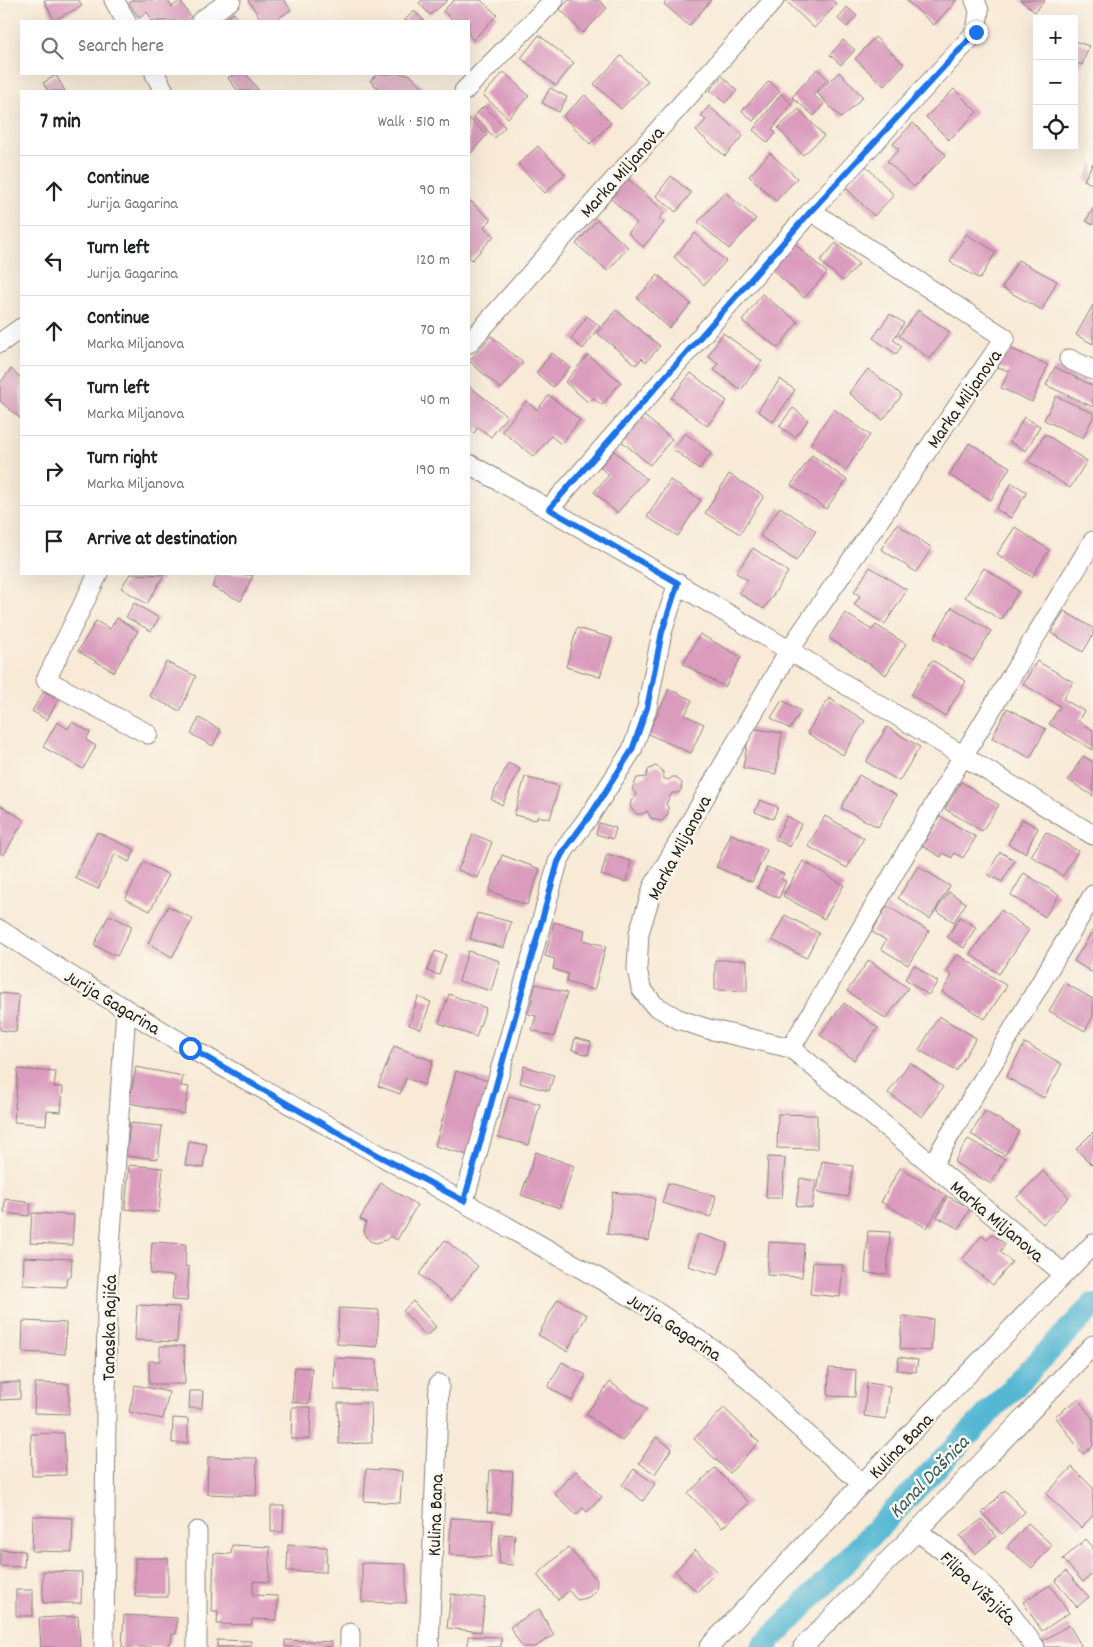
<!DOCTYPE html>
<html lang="en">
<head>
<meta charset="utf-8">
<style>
	:root { --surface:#fff; --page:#f6f6f6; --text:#202124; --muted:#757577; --line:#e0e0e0 }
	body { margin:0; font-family:Dekko,sans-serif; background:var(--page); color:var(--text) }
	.controls { position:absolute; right:15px; top:15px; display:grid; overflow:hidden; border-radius:0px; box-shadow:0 5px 20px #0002 }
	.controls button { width:45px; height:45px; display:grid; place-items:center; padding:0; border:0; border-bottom:1px solid var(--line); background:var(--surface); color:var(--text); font:25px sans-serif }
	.stop { position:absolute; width:15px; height:15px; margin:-11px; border:4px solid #1a73e8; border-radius:50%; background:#fff }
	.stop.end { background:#1a73e8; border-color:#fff; box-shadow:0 1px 5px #0008 }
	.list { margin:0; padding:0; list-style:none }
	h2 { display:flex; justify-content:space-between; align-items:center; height:65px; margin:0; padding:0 20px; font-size:21px }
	h2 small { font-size:16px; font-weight:400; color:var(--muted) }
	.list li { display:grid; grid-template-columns:32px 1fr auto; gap:15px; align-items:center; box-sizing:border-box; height:70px; padding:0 20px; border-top:1px solid var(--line) }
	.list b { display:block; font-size:19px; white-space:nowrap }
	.list p { margin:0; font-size:16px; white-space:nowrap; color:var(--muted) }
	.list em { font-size:16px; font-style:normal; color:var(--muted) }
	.icon { flex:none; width:28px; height:28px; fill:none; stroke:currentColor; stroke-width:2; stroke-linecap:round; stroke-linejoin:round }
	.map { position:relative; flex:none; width:1093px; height:1647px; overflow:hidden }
	.search { position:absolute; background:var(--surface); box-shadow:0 5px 20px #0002; left:20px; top:20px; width:450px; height:55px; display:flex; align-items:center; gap:12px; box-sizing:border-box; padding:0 18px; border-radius:0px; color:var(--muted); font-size:19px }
	.panel { position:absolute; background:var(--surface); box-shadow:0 5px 20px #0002; left:20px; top:90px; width:450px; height:485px; border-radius:0px }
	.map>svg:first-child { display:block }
</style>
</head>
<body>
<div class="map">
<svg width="1093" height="1647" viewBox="0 0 1093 1647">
	<rect width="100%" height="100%" fill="#fbf7ec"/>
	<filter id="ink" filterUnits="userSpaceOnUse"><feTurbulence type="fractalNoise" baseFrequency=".02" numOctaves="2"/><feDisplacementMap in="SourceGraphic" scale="10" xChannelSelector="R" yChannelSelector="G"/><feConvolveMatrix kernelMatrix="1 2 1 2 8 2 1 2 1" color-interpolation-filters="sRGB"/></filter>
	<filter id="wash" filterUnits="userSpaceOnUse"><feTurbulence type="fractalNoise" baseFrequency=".0096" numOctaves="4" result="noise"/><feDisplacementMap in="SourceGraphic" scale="20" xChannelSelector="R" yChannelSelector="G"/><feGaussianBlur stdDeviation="1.12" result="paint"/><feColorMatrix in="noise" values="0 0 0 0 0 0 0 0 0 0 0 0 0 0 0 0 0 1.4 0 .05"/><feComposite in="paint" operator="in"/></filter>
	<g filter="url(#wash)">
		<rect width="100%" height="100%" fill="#f8ead7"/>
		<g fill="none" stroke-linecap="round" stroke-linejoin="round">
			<path stroke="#54b8d3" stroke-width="24" d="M763 1647 1093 1305"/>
		</g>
		<g id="blocks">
			<path fill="#da9bbd" d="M44 0H79L82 6 54 20Z
				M133 0H167L172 7 180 1 191 17 185 21H151L149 19 151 18 147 12 139 18 129 3Z
				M248 0H284L291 10 274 21H262Z
				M422 0H448L430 15 419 3Z
				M454 0H481L497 15 473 40 469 35V21H454L443 11Z
				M569 0H599L607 8 583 33 560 9Z
				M667 0H711L689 26 664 4Z
				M787 0H832L837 4 814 28 786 1Z
				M906 0H957L934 25Z
				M1020 0H1045L1035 12Z
				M847 7 857 16 847 27 838 19Z
				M414 11 425 21H404Z
				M234 13 240 21H222Z
				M539 35 574 63 556 86 521 58Z
				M875 37 904 64 884 86 855 59Z
				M843 40 855 50 841 65 830 55Z
				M1074 41 1089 46 1082 65 1074 62Z
				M621 56 648 81 621 109 594 84Z
				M817 69 828 79 813 95 824 104 814 116 792 97Z
				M504 72 529 96 508 118 483 95Z
				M839 72 863 97 841 118 817 93Z
				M235 74H246L259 91H238L228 78Z
				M377 74H409L424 88 421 91H381L370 81Z
				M56 75 65 91H48L43 83Z
				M722 76 737 90 725 103 710 90Z
				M769 81 780 91 753 121 742 111Z
				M550 88 567 97 559 112 542 103Z
				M954 89 977 112 949 140 926 117Z
				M781 94 792 104 772 129 776 133 768 143 753 130Z
				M585 95 611 123 590 144 563 116Z
				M484 106 505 127 495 138 473 117Z
				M709 106 743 136 725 156 696 131 706 120 701 116Z
				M799 109 824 136 803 155 778 128Z
				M469 118 487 135 469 155Z
				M913 123 946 155 914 187 887 161 899 150 893 144Z
				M538 146 565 174 545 193 518 164Z
				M770 153 797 178 776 201 749 176Z
				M1093 163V185L1084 180Z
				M866 166 894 195 874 216 845 187Z
				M671 176 691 193 676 212 656 196Z
				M626 177 665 212 659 219 664 223 643 247 628 233 637 223 608 196Z
				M725 192 756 219 729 249 698 222Z
				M471 201 491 220 484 227 494 236 472 260 469 257V203Z
				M1093 208V225L1086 221Z
				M597 220 628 247 608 271 576 244Z
				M695 233 726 261 704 285 674 257Z
				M966 234 996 252 980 279 950 262Z
				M794 243 827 273 804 298 770 268Z
				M836 243 859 264 843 281 820 261Z
				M1018 260 1057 281 1042 310 1002 288Z
				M658 275 691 304 669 328 637 298Z
				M762 294 798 322 778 348 742 321Z
				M1093 305V344L1076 335Z
				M616 310 660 346 646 362 642 358 636 365 597 333Z
				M918 310 950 332 930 359 899 336Z
				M890 314 904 323 893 340 902 346 896 354 873 338Z
				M587 316 600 326 583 349 571 339Z
				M723 333 762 361 741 390 714 370 718 364 708 356Z
				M491 336 523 363 501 389 469 361Z
				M1007 347 1048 365 1032 402 1001 388 1009 371 998 367Z
				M552 353 570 367 553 387 536 373Z
				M588 355 621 382 602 405 593 398 589 403 565 382Z
				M1055 367 1093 386V407L1046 385Z
				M11 369 21 378V419L0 401V383Z
				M868 369 902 395 883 420 849 393Z
				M691 373 727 401 707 426 671 398Z
				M780 379 795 390 773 422 758 411Z
				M469 386 507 416 491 437 478 427 474 433 469 429Z
				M549 395 580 420 561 444 551 436 534 457 502 431 526 401 537 410Z
				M1056 396 1093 413V417L1083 438 1044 420Z
				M793 408 808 420 795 437 779 426Z
				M834 409 870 435 846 470 810 444Z
				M642 414 672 439 650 465 620 440Z
				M1024 417 1040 426 1026 451 1010 442Z
				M685 433 711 453 699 469 673 449Z
				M1045 434 1087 461 1070 488 1028 461Z
				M969 443 1010 467 991 500 949 475Z
				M614 451 647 479 617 513 594 492 609 475 600 467Z
				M812 455 847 480 826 509 791 485Z
				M729 474 764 496 740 534 705 513Z
				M670 480 701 500 678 536 647 517Z
				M1012 483 1027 492 1011 518 996 509Z
				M780 507 816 531 796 561 760 536Z
				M897 524 932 548 916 572 881 549Z
				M1015 527 1049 550 1032 577 997 554Z
				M753 548 788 572 764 609 739 593 748 580 736 573Z
				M870 567 907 590 885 624 854 605 860 596 854 592Z
				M984 568 1019 591 1001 620 965 597Z
				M130 574 164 575 147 604 121 588Z
				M218 574 253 575 241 601 212 587Z
				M134 603 159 618 151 631 126 617Z
				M952 607 991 631 973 661 934 638Z
				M1064 611 1093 628V635L1083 652 1051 633Z
				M845 613 872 630 876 625 906 644 886 675 829 638Z
				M117 618 138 631 114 672 78 651 96 621 110 629Z
				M577 628 612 638 600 677 566 667Z
				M700 634 741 657 725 687 683 664Z
				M932 660 966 681 945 716 911 695Z
				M1037 661 1073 682 1063 699 1084 711 1078 721 1093 730V750L1049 724 1060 706 1023 684Z
				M166 662 196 676 180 711 149 696Z
				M669 689 692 700 685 715 704 724 691 753 648 734Z
				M44 691 58 700 47 720 32 711Z
				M829 698 865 721 843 755 807 733Z
				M782 700 801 711 790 729 771 718Z
				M1007 708 1046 729 1030 758 992 738Z
				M199 718 221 730 213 746 191 734Z
				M57 722 68 729 72 722 90 732 86 740 96 746 83 769 43 747Z
				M887 727 920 747 899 781 866 762Z
				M750 728 782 733 776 774 743 768Z
				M1083 756 1093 762V796L1068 780Z
				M508 763 520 769 502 805 491 799Z
				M655 766 660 768 663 772V778L668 780 673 777H676L682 783 681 790 678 793H672L666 804 668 807V814L663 820 660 821 651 818 647 811 642 814H637L633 811 630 806 631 801 637 795 632 789 637 778 646 777 648 770Z
				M859 775 896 795 878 827 841 808Z
				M525 777 559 786 550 819 538 816 536 820 514 815Z
				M961 782 999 805 982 831 945 809Z
				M760 800 778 807 773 819 755 812Z
				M0 805 24 820 4 855 0 853Z
				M787 816 801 824 790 847 775 839Z
				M825 816 864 838 847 868 808 846Z
				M940 816 976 837 963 858 954 853 952 858 943 853 941 857 922 846Z
				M1022 819 1038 828 1025 853 1008 844Z
				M599 823 616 828 613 839 596 834Z
				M97 832 135 850 129 862 115 854 98 889 75 878Z
				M1046 832 1078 851 1063 876 1031 856Z
				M473 834 492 842 478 878 458 870Z
				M731 834 767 850 752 882 716 867Z
				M1000 852 1015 860 1002 882 987 874Z
				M607 854 631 861 626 882 601 875Z
				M502 855 540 869 527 905 489 891Z
				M803 861 844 885 824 919 783 896Z
				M144 862 169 875 150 911 125 899Z
				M918 866 950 886 930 919 898 898Z
				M767 867 784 874 781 879 786 881 779 898 757 888Z
				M1024 873 1059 895 1045 917 1011 895Z
				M949 892 966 903 954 922 936 911Z
				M168 906 193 919 172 957 148 943Z
				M887 906 929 931 908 965 881 949 886 940 872 932Z
				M1001 910 1029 930 999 974 970 954Z
				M477 913 511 922 504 948 470 939Z
				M109 915 132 926 117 956 94 945Z
				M785 915 819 933 806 958 772 940Z
				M960 917 976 927 964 948 947 937Z
				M554 922 585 930 583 940 606 946 594 990 566 982 568 974 553 969 555 959 545 956Z
				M1093 930V973L1074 961Z
				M435 951 446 955 439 975 427 971Z
				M468 951 500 961 491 991 459 981Z
				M957 954 1007 986 985 1019 942 992 952 975 946 971Z
				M715 960H747V991L715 990Z
				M869 960 908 988 886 1019 847 991Z
				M914 965 938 982 928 995 905 979Z
				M1065 983 1093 999V1016L1085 1031 1049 1011Z
				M536 984 567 993 554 1037 532 1030 536 1016 528 1014Z
				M0 993 19 995 16 1032 0 1030Z
				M449 994 486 1008 476 1037 439 1023Z
				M418 997 431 1002 421 1029 409 1025Z
				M844 1003 878 1028 854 1060 820 1035Z
				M939 1016 976 1038 956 1071 919 1050Z
				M575 1038 591 1042 588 1055 572 1050Z
				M1025 1043 1062 1064 1044 1098 1006 1077Z
				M394 1046 433 1061 424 1085 406 1078 400 1094 378 1086Z
				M910 1062 943 1087 922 1117 888 1093Z
				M524 1066 554 1075 549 1091 520 1083Z
				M136 1067 183 1076 181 1086 189 1087 184 1114 129 1103Z
				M18 1069 56 1072 54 1087H63L61 1112 47 1111 46 1125 14 1122Z
				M456 1071 489 1081 468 1155 435 1146Z
				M509 1096 540 1104 529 1145 498 1137Z
				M985 1111 1019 1131 1005 1155 971 1134Z
				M778 1114 817 1115V1149L777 1148Z
				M130 1123 162 1126 158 1159 126 1156Z
				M1093 1132V1166L1076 1149Z
				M968 1139 1005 1159 991 1184 954 1162Z
				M189 1141 207 1144 203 1168 185 1165Z
				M536 1152 574 1166 560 1208 521 1195Z
				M768 1157 785 1158 782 1198H766Z
				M822 1161 853 1166 848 1197 817 1192Z
				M129 1165 163 1168 159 1212 125 1209Z
				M900 1168 946 1195 927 1228 881 1202Z
				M1043 1171 1069 1197 1043 1224 1016 1198Z
				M800 1178 816 1181 812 1208 796 1206Z
				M381 1183 417 1205 397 1240 390 1236 386 1240 376 1243 370 1241 366 1237 364 1231 366 1222 360 1219Z
				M668 1183 716 1196 711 1217 662 1203Z
				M613 1192 655 1198 649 1241 607 1234Z
				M947 1196 970 1208 959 1229 937 1217Z
				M5 1199 31 1203 29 1216 4 1213Z
				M32 1213 74 1215 72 1245 30 1243Z
				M868 1231 890 1232 887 1274 865 1273Z
				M698 1234 728 1243 718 1275 688 1266Z
				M992 1234 1005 1244 1000 1252 1012 1262 993 1285 962 1260 982 1235 987 1239Z
				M445 1240 478 1266 452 1300 419 1274Z
				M152 1242 186 1244 185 1266 189 1267 187 1301 172 1300 174 1276 150 1274Z
				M769 1242 804 1244 802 1277 767 1275Z
				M24 1257 72 1259 71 1277H67L66 1287 23 1285Z
				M813 1262 843 1265 840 1297 810 1294Z
				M558 1299 587 1315 567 1351 538 1335Z
				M413 1301 436 1327 426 1336 403 1311Z
				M137 1305 179 1307 177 1342 135 1340Z
				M339 1308 379 1310 377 1347 337 1344Z
				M902 1316 933 1319 931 1351 900 1349Z
				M23 1321 66 1323 65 1354 22 1352Z
				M160 1346H184L185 1384H149V1361H160Z
				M899 1357 918 1360 916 1372 897 1370Z
				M335 1358 377 1360 376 1391 334 1390Z
				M562 1362 586 1375 572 1401 548 1387Z
				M295 1367 312 1368 309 1404 292 1402Z
				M829 1368 856 1370 855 1397 828 1396Z
				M20 1382V1399L0 1400V1383Z
				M610 1382 646 1409 622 1441 586 1414Z
				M35 1383 69 1384V1414L34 1413Z
				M867 1383 890 1386 886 1419 864 1416Z
				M135 1385 169 1392 163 1419 129 1412Z
				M190 1391H203L202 1408H189Z
				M1078 1399 1093 1419V1446L1083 1454 1055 1416Z
				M338 1403H371L372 1443 339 1444Z
				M292 1407H311L310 1439H291Z
				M724 1408 759 1442 730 1473 694 1439Z
				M173 1418 188 1419V1443H172Z
				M64 1433 66 1475 32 1476 31 1434Z
				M656 1437 672 1448 655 1474 639 1463Z
				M208 1457 257 1458 256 1496 207 1494Z
				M1072 1467 1093 1488V1515L1081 1528 1046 1494Z
				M715 1468 749 1503 722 1528 688 1493Z
				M366 1469 402 1471 400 1503 364 1501Z
				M634 1469 655 1484 643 1501 622 1485Z
				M490 1470 513 1471 510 1514 487 1512Z
				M576 1471 602 1497 587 1512 583 1508 576 1515 554 1493Z
				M1005 1490 1025 1512 1002 1534 982 1513Z
				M271 1506H284L283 1532H271Z
				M33 1516 73 1518 72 1552 32 1551Z
				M451 1518 493 1520 491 1557 449 1555Z
				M982 1519 996 1537 975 1554 960 1536Z
				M1028 1523 1052 1545 1032 1568 1007 1547Z
				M500 1534 515 1535 513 1565 499 1564Z
				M1086 1539 1093 1547V1573L1083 1582 1063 1559Z
				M232 1545 270 1547 269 1582 253 1581V1595L278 1596 277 1620 252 1619V1625L217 1624 218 1611H212L214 1553 231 1554Z
				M288 1545 327 1547 326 1572 287 1571Z
				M568 1547 597 1580 596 1590 589 1597 583 1599 577 1600 569 1591 558 1600 537 1575Z
				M0 1550 25 1551 24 1567 0 1566Z
				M695 1550 717 1571 697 1592 675 1571Z
				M135 1558H168V1597H135Z
				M362 1563 406 1564V1603L362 1602Z
				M43 1571 82 1572 81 1603H43Z
				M1066 1571 1089 1597 1077 1607 1055 1581Z
				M1050 1585 1069 1613 1042 1631 1023 1602Z
				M16 1590H33V1616H16Z
				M451 1594 485 1598 481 1632 447 1628Z
				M539 1609 554 1635 535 1647H522L510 1627Z
				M124 1615 177 1618 176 1634H172L171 1643H168V1647H122Z
				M78 1616 80 1647H41L39 1618Z
				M1069 1625 1082 1647H1042L1039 1643Z
				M468 1636 501 1637V1647H468Z
				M217 1640 251 1641V1647H217Z
				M285 1640 332 1642V1647H285Z"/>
		</g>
	</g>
	<g filter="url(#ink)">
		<use href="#blocks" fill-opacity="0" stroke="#8a837a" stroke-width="1"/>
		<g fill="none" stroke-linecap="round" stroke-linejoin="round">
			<g stroke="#8a837a" stroke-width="21">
				<path id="street" d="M114 0 126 21
					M201 21 231 0
					M155 74 164 91
					M464 91 554 0
					M811 211 1005 338 790 649 653 887 639 933 637 969 641 988 654 1005 678 1019 708 1029 791 1048 1064 1274
					M0 343 21 328
					M469 343 774 0
					M1069 359 1093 370
					M469 464C680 582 886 709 1093 835
					M549 509 811 211 976 32 979 11 975 0
					M98 574 46 680 148 734
					M0 930 66 973 190 1048 646 1305 727 1359 792 1421 862 1484
					M791 1048 963 756 1093 541
					M932 1165 1093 895
					M464 1201 558 862 565 849 591 814 632 750 647 708 662 632 678 583
					M197 1531V1647
					M917 1531 962 1565 1002 1603 1035 1647
					M104 1647 107 1294 126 1009
					M350 1647V1633
					M429 1647 439 1384
					M709 1647 862 1484 1093 1244
					M803 1647 917 1531 1093 1345"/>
			</g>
			<use href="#street" stroke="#fff" stroke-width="19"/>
		</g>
	</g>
	<g fill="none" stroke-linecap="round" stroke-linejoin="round" filter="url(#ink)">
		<path stroke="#1a73e8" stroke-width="6" d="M190 1048 370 1151 464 1201 558 862 565 849 591 814 632 750 647 708 662 632 678 583 549 509 811 211 976 32"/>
	</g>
	<g text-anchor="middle" stroke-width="5" stroke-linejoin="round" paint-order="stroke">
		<g font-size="19" fill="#1c1c1c" stroke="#fbf7ec">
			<text transform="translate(621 171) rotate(-48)" y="7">Marka Miljanova</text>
			<text transform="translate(963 398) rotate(-55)" y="7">Marka Miljanova</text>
			<text transform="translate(678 847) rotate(-62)" y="7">Marka Miljanova</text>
			<text transform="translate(113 1001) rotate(31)" y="7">Jurija Gagarina</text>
			<text transform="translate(998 1220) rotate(40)" y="7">Marka Miljanova</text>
			<text transform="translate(675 1326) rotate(33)" y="7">Jurija Gagarina</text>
			<text transform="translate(108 1328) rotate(-89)" y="7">Tanaska Rajića</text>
			<text transform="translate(900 1445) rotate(-46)" y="7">Kulina Bana</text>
			<text transform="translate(434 1515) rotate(-88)" y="7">Kulina Bana</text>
			<text transform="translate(979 1587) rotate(44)" y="7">Filipa Višnjića</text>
		</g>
		<g font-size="20" font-style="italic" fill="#325a65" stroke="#fbf7ec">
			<text transform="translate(928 1476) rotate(-46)" y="7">Kanal Dašnica</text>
		</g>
	</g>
</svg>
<div class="controls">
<button>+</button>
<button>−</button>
<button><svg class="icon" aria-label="locate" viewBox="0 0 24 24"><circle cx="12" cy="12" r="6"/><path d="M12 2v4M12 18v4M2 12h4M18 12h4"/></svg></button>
</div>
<div class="stop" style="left:190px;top:1048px"></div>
<div class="stop end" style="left:976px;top:32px"></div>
<div class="search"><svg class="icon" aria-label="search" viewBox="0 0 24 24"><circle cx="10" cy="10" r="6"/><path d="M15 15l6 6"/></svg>Search here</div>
<section class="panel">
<h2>7 min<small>Walk · 510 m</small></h2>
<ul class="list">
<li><svg class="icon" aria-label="ahead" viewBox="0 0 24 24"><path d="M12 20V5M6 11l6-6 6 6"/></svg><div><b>Continue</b><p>Jurija Gagarina</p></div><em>90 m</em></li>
<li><svg class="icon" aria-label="left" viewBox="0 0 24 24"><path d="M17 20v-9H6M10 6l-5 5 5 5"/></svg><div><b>Turn left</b><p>Jurija Gagarina</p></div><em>120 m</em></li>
<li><svg class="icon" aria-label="ahead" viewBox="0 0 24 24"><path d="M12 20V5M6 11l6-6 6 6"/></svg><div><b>Continue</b><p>Marka Miljanova</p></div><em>70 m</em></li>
<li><svg class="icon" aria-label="left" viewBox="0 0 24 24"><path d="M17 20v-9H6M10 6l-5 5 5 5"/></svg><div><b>Turn left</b><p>Marka Miljanova</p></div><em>40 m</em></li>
<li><svg class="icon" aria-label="right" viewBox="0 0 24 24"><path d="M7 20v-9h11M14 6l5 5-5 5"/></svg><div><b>Turn right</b><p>Marka Miljanova</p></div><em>190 m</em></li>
<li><svg class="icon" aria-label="arrive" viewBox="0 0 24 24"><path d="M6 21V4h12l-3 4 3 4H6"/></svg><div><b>Arrive at destination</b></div></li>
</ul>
</section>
</div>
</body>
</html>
